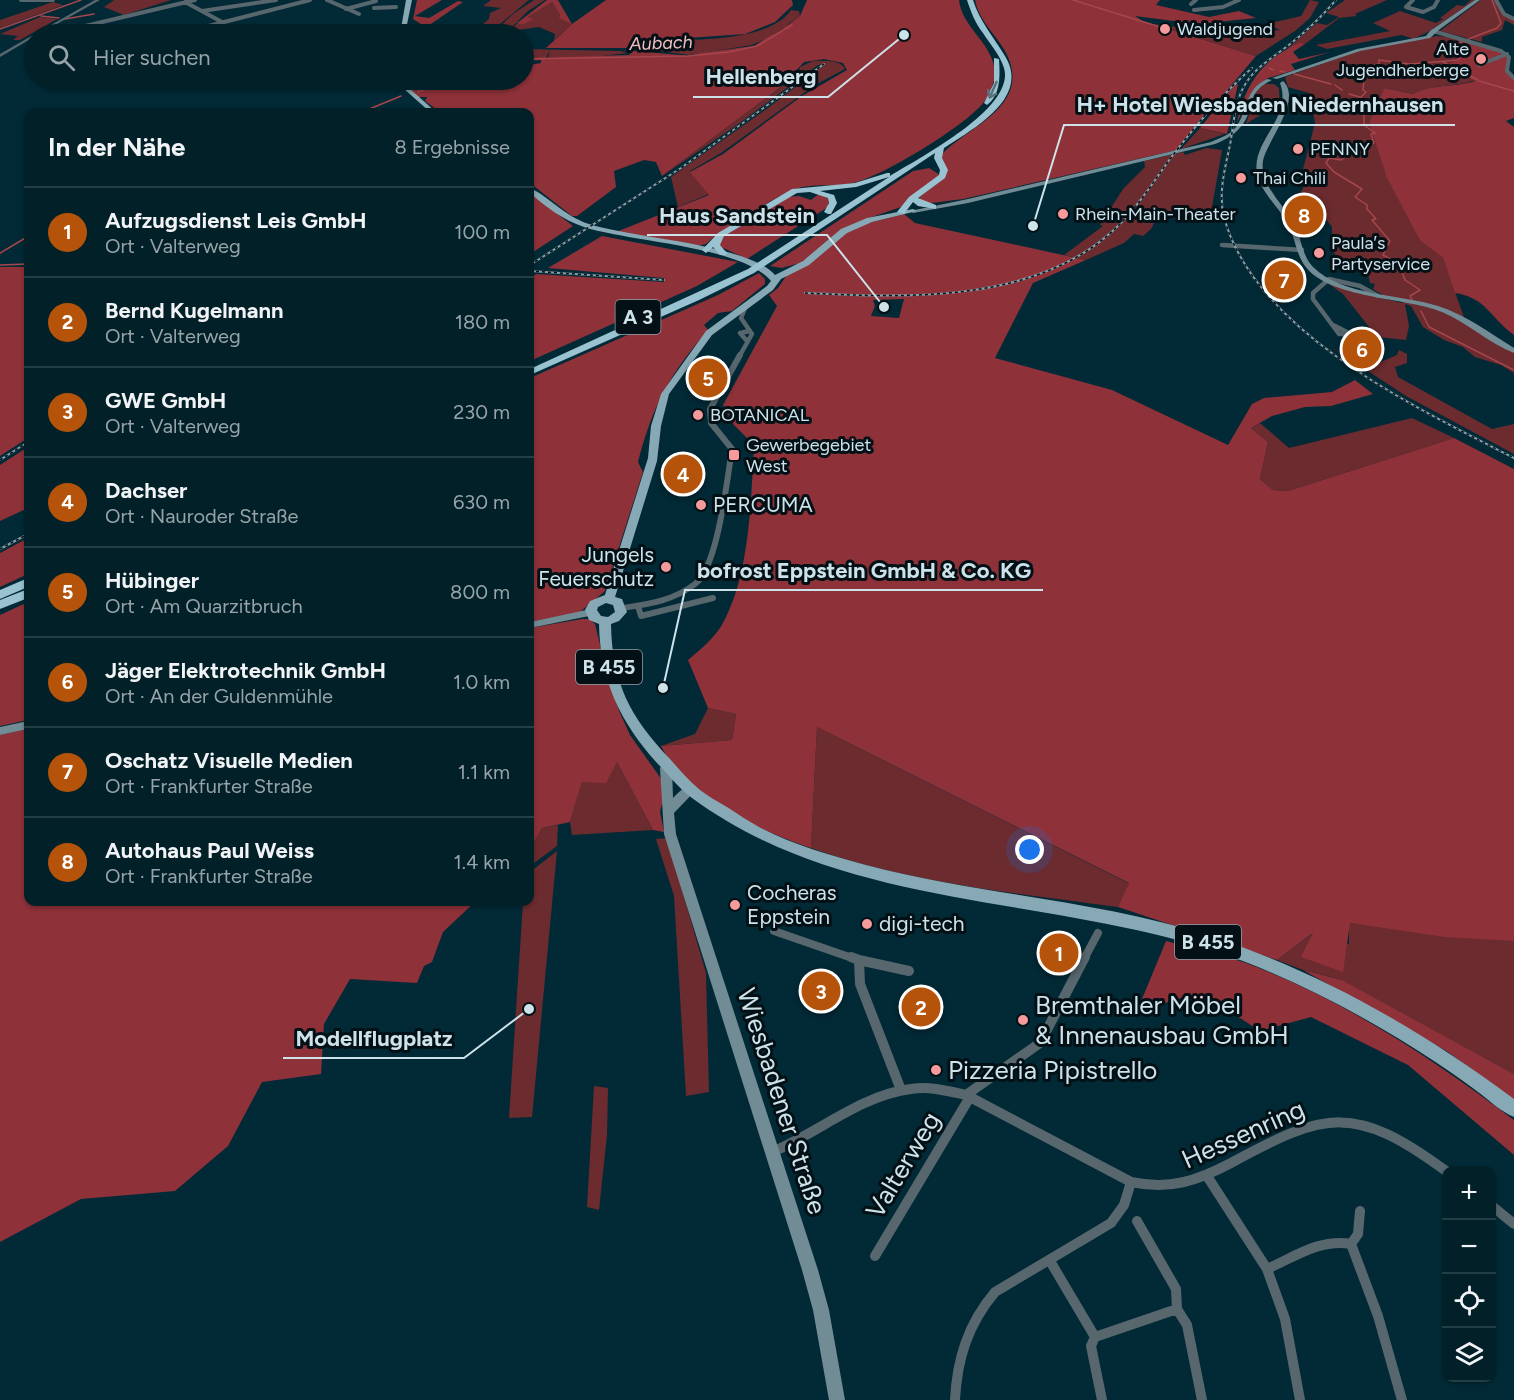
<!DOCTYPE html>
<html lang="de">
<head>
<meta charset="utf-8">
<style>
	:root { --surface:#022028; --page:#102d34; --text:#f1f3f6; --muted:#96a3a8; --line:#233e45; --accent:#b45309 }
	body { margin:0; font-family:Figtree,sans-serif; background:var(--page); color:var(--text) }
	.controls { position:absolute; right:18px; bottom:18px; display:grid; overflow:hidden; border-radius:12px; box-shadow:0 2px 4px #0004 }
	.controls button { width:54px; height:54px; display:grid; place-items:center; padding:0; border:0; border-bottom:2px solid var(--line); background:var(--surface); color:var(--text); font:30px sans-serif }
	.you { position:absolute; left:1030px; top:850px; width:21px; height:21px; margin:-15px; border:4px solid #fff; border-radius:50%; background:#1a73e8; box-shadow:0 0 0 9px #1a73e833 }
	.badge { display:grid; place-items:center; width:39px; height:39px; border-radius:50%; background:var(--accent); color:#fff; font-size:20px; font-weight:700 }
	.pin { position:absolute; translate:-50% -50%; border:3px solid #fff; box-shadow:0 2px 6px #0006 }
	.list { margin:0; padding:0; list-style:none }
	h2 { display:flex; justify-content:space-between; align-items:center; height:78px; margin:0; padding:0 24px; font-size:26px }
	h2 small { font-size:20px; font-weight:400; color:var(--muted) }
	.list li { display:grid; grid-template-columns:39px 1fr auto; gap:18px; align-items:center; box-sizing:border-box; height:90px; padding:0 24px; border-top:2px solid var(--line) }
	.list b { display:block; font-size:22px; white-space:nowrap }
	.list p { margin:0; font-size:20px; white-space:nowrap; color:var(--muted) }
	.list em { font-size:20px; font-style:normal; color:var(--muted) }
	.icon { flex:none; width:33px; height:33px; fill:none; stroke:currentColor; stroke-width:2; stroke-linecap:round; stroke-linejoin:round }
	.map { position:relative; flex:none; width:1514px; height:1400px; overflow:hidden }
	.search { position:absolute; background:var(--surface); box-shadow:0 2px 4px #0004; left:24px; top:24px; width:510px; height:66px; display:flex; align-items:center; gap:15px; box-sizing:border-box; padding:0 21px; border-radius:33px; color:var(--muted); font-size:22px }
	.panel { position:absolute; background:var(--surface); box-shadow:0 2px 4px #0004; left:24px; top:108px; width:510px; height:798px; border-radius:12px }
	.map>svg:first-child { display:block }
</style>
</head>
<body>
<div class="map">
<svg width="1514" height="1400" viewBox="0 0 1514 1400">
	<rect width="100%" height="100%" fill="#022a36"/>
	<path fill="#6b2b2f" d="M114 0H171L124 15 104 7Z
		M491 0H529L488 34 444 32 450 28 476 30 489 19 490 13 501 8 483 6Z
		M534 0H545L528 11 505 34H492L513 14Z
		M1310 0 1319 2 1310 18 1295 31 1256 56 1153 24 1234 34 1280 30 1267 24 1301 16Z
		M1345 0H1387L1355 14 1357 16 1339 18 1305 44 1287 49 1317 23 1327 25 1339 17 1326 13Z
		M1471 0H1475L1428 32 1413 39 1402 35 1327 49 1316 45 1390 31 1373 23 1400 11 1436 23 1443 19 1440 18 1457 5 1464 6Z
		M1481 0H1495L1502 13 1514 20V25L1505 20 1502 30 1482 37V42L1440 31Z
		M53 2 63 5 0 28V20Z
		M552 2 560 15 572 24 554 40 555 34 539 27 511 31 517 23 522 25 533 19 527 17Z
		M791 10 799 11 800 16 788 24 787 30 752 45 689 55 637 48 646 41C684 39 768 44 791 10Z
		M40 17 57 19 20 40H13L18 36 0 34Z
		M1436 36 1460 38 1454 56 1457 60 1447 65 1476 80C1454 88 1433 83 1413 94L1384 88 1369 123 1385 173 1420 241 1443 258 1465 320 1514 350V373L1501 365 1475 357 1463 347 1444 340 1423 327 1411 306 1405 304 1409 326 1406 340 1377 337 1343 294 1329 284 1331 281 1377 297 1403 303 1401 299 1384 296 1373 289 1375 284 1370 283 1366 266 1340 263 1332 249V227L1317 208 1283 204H1294L1307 181 1303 169 1315 123 1309 93 1288 87 1285 77 1361 50Z
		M524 49 620 51 628 53 592 57H548L550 50 546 58 524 59Z
		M813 61C824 61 840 59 845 69L815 85 721 153 690 171 709 194 678 207 671 177 768 108 825 64 818 65 737 125 662 176 787 83 798 74 800 67Z
		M1265 84H1274L1279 88 1280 110 1270 109 1246 124 1257 90Z
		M1200 128 1225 134 1181 149Z
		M1206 148 1222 150 1211 213 1190 217 1194 220 1157 217 1151 229 1143 236 1134 234 1124 243 1086 260 1064 255 1103 226 1100 225 1123 189 1145 167 1144 161 1183 152 1185 155Z
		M1330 346 1367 368 1397 355 1399 350 1407 354V363L1395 367 1398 377 1492 429 1514 424V454L1406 396Z
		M1412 418 1454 438 1288 491 1273 490 1260 479 1268 442 1251 428 1260 423 1289 448Z
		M708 708 736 714 732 740 661 746 695 734Z
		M817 727 1130 884 1118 907C1015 893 909 883 811 848Z
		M617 762 653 830 572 835 570 822 582 782Z
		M558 825 557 846 530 866V849L542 828Z
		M667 838 706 973 709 1092 686 1096 674 896 656 839Z
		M557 851 532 1117 509 1118 523 902H530V872Z
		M1349 923 1514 938V1074L1339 979 1303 970 1277 960 1315 932 1349 944Z
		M594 1086 608 1088 607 1135 599 1210 587 1207Z"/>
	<path fill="#8e3139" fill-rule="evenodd" d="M417 0H442L415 16 429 18 458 1 463 2 428 26V31L423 34H409V31L421 24 413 19Z
		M547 0H558L572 24 606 0H792L793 5 775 22 745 34 645 41 627 48H546L572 24 559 18 560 15 552 2 528 17 534 19 522 25 517 23Z
		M807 0H959C962 28 993 43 995 72 995 82 990 94 984 102 964 127 887 173 857 182 836 188 813 182 793 190 766 201 740 222 714 237L706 244 698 246 616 232 709 195 690 172 723 154 802 96 847 70 843 63 824 59 804 62 781 87 662 176 656 162 644 160 614 171 616 187 577 216H572L530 183V112H440L425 101 427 97H418L408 88 467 80H524V66L541 63V60L524 61 526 58 629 55 631 53 624 50 691 56 699 53 754 46 771 35 786 30 784 28 800 16Z
		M975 0H1160L1156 5 1209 17 1239 11 1256 18 1197 24 1135 16 1143 21 1256 56 1177 150 963 199 924 204 919 197 945 176 941 158 943 153C971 125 1034 105 1005 51 995 33 979 21 975 0Z
		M1460 38 1493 47 1509 57 1506 69 1514 78V118L1506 121 1514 127V335C1489 317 1487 298 1455 293L1443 258 1420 241 1386 176 1369 123 1384 88 1413 94C1433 83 1454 88 1475 81L1446 65 1457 60 1454 56Z
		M1299 43 1305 44 1293 52 1299 59 1330 52 1291 64 1295 70 1268 78 1258 85 1237 122C1246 83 1262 60 1299 43Z
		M1235 84H1238L1227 134 1200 128Z
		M929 168 940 175 904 206 869 218 800 263 782 268 770 266 913 171Z
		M530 193 573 226 530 254Z
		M820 193 829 199 828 207 747 259 719 246 720 239 726 234 786 197 799 196 811 200Z
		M904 214 915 223 1086 260 1033 283 995 358 1112 390 1228 445 1252 404 1264 398 1332 392 1355 380 1373 394 1331 406 1305 407 1272 416 1251 428 1268 442 1260 479 1273 490 1288 491 1454 438 1514 469V941L1445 937 1350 923 1343 972 1301 957 1313 933 1277 960 1118 907 1129 883 817 727 811 848C758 830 688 798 661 746L732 740 736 714 708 708 688 660C702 648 717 636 725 619 750 570 751 499 754 445L734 425 723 405 777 306 769 295 778 288 787 275 810 263 846 232 860 225ZM904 299 899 318 871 316 875 306 873 300Z
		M602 236 738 262 697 286 530 361V278L536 274 664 282V278L548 268Z
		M0 267H28V438L0 456Z
		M759 273 765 279V284L732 311 718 313 704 325 708 330C669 375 653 405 638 462L643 472 605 591 580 612 530 622V378L718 295Z
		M28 447V508L0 521V465Z
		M28 538V574L0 587V553Z
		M28 602V720L0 726V615Z
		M582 619H589L595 624 611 689 620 713 630 735 662 780 664 795 660 812 664 832 653 830 617 762 606 783 582 782 570 822 542 828 530 849V628Z
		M28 729V902H475L443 932 432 962 424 966 417 983 350 979 324 1024 321 1074 262 1082 228 1146 175 1191 81 1199 0 1242V735Z
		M1166 941C1192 948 1220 954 1246 963 1344 1000 1430 1057 1514 1120V1155L1408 1065 1311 1017 1260 1031 1220 1005 1182 998 1137 1011Z
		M1303 970 1342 980 1514 1074V1100L1448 1052Z"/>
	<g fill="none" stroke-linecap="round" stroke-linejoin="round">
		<path stroke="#a6474d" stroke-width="1.5" d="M1073 0 1160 27
			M41 16 59 18
			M65 19 94 14
			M0 29 81 0
			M475 34 482 27
			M524 59 688 56 729 52 757 46 792 25
			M1443 62 1478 80
			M1269 68 1273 70
			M1280 71 1285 72
			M1294 74 1331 84
			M1479 81 1514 91
			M1335 85 1342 90
			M418 92 428 88 436 80
			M1349 94 1360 97
			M362 112 401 96
			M0 253 27 237
			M0 265 28 264
			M1412 300 1410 296 1420 290 1405 280 1399 264 1383 255 1390 241 1372 220 1376 219 1367 209V205L1355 197 1362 189 1334 172 1326 163 1329 158 1341 160 1351 153 1365 152 1362 149 1374 143 1371 134 1375 133 1364 125V115L1351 109 1364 103 1361 97 1366 92 1363 90 1364 79 1379 72 1373 65 1379 64V60L1410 64 1458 60 1464 52 1456 44 1497 28 1501 23 1492 0
			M1421 311 1429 327 1514 370"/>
		<path stroke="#57676d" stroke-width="4" d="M21 0H53
			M327 0 359 14
			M1413 0 1406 7 1423 12 1434 7 1438 0
			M1496 0 1504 14 1514 19
			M185 2 222 22
			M1191 4 1196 0
			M374 8 396 7
			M346 9 376 1
			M1194 10 1223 7 1239 0
			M202 11 276 0
			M44 30 81 27 195 0
			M189 31 310 0
			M1433 31 1501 51 1509 57 1507 71 1514 78
			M1479 65 1507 54"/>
		<path stroke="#57676d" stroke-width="4.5" d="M1222 245 1302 250
			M1333 325 1351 334H1339L1313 299V293L1329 279 1360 286 1378 296
			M747 341 740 333 750 331
			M739 357 752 334 741 318 746 306"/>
		<path stroke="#57676d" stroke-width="6" d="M638 606 641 616 713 598
			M622 608C648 604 673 601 695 584 718 567 727 479 732 449L711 423 710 409 740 355"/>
		<path stroke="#57676d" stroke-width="8" d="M774 931 855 959
			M1084 959 1098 933"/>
		<path stroke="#57676d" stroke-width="10" d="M851 957 859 960 860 984 901 1090
			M859 960 909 971
			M966 1095 1040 1043 1085 957
			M772 1152C818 1133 861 1095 911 1089 930 1086 948 1091 966 1095L1131 1182C1170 1190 1197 1181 1231 1163 1326 1111 1355 1104 1446 1171
			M1207 1176 1267 1269 1285 1319 1300 1400
			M1492 1206 1514 1224
			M1351 1244 1358 1234 1360 1211
			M875 1256 970 1097
			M1050 1261 1095 1337 1177 1309 1176 1289 1137 1221
			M1267 1269C1294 1257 1321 1238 1351 1244L1378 1316 1402 1400
			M1177 1309 1187 1325 1202 1400
			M1095 1337 1091 1346 1102 1400
			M955 1400C957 1359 968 1324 995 1292L1111 1223 1124 1205 1131 1182"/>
		<path fill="#57676d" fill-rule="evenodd" d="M95 0H100L39 34H35Z
			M33 35H34V37L0 57V54Z"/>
		<path fill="#728c96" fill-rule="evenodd" d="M1475 0H1480L1440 29 1430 38 1360 51 1277 79 1272 78 1357 49 1426 36 1430 31Z
			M1267 79 1272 80C1266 83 1261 86 1257 91 1253 96 1252 103 1250 109 1244 128 1233 137 1215 144L968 203 913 213 910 211 968 199 1211 142C1220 138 1230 135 1236 127 1249 109 1244 90 1267 79Z
			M1283 81C1303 100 1267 140 1263 161 1262 167 1263 173 1265 179 1272 196 1286 209 1295 225 1301 237 1302 256 1313 267 1342 296 1400 294 1438 306 1466 315 1490 333 1514 348V353C1490 344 1468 323 1442 312 1406 297 1329 299 1305 266 1296 254 1295 237 1288 224 1279 207 1261 193 1257 173 1251 141 1293 118 1280 83Z
			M591 609 594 611 596 613 594 615 530 628V622Z
			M28 721V729L0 735V727Z
			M666 763 670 765 672 768 673 798C679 792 686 784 694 787L696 790 674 813 676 834 818 1270 829 1310 845 1400H829L813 1310 802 1270 664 834 660 768 662 765Z"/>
		<path fill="#87a9b5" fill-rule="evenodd" d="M406 0H412L405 34H400Z
			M394 80H400L436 112H430Z
			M530 188C551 198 564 216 589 224 632 238 748 244 775 275L803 261 841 229 867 218 913 209 917 211 872 222 847 233 809 265 781 279 773 290 712 335 669 394 661 426 657 461 615 597 622 599 627 612 619 621 611 624C612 683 630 717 670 759 679 769 689 781 700 790 708 796 718 802 727 807 738 814 748 821 759 827 790 844 832 856 866 865 979 895 1099 900 1210 936 1321 972 1421 1030 1514 1099V1117C1502 1112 1492 1103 1482 1095 1468 1084 1453 1074 1437 1063 1378 1024 1314 989 1248 963 1067 892 854 917 692 798 679 789 668 774 657 763 620 722 600 680 599 624L589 620 585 610 590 601 605 595 648 458 651 426 661 394 706 331 767 286 771 281C742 246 630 242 584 227 563 220 546 207 530 193ZM606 603 613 605 615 612 608 617 601 616 597 610 598 607Z"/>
		<path fill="#9ac3d2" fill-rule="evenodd" d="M967 0H973C980 22 993 36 1005 56 1031 98 973 129 944 148L942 158 948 170 945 178 918 198 936 205V209L918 206 913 202 904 214 897 212 909 197 939 175 940 170 934 158 935 153 754 273 699 300 530 375V369L748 269 889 177 856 187 820 191 834 195 837 203 831 214H828L824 212 829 203 828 198 810 192 797 193 724 236 720 245 727 253 726 255H720L713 247 706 253 702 250 718 233 792 189 855 183 887 173H890V176C919 158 1016 108 1004 68 1000 55 990 44 983 33 975 23 971 12 967 0Z
			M994 58 999 59C1000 75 1001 95 987 105L984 103 994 83Z
			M28 578V587L0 599V590Z
			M28 589V598L0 609V600Z"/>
		<g stroke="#85a1aa" stroke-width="2">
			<path id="rail" d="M1336 0C1322 16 1307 31 1290 44 1275 56 1256 67 1246 83 1234 101 1234 124 1230 145 1225 167 1218 194 1224 217 1254 331 1416 408 1514 458
				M530 265 681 168 824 64
				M530 271 664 280
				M805 293C908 298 1041 304 1120 224 1139 205 1154 181 1170 159 1195 126 1221 95 1252 68
				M0 460 28 442
				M0 549 28 534"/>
		</g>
		<use href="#rail" stroke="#031116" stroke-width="1.5" stroke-dasharray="3" stroke-linecap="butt"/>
	</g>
	<defs><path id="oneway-shaft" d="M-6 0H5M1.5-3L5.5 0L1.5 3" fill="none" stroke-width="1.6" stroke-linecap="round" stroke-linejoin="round" transform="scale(1.5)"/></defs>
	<use stroke="#56737d" href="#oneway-shaft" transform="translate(993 90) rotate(114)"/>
	<g fill="#f59b9c" stroke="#031116" stroke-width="2">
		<circle cx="1165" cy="29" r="6"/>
		<circle cx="1481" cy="59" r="6"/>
		<circle cx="1298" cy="149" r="6"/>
		<circle cx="1241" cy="178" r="6"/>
		<circle cx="1063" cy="214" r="6"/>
		<circle cx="1319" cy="253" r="6"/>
		<circle cx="698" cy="415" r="6"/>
		<rect x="728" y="449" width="12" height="12" rx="3"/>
		<circle cx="701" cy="505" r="6"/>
		<circle cx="666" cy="567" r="6"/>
		<circle cx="735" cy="905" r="6"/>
		<circle cx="867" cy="924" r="6"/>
		<circle cx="1023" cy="1020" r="6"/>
		<circle cx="936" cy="1070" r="6"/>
	</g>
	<g text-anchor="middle" stroke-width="6" stroke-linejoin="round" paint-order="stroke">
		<g font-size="18" fill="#cee2ea" stroke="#031116" text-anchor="start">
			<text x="1177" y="35">Waldjugend</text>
			<text x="1469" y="55" text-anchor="end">Alte<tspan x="1469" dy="21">Jugendherberge</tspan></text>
			<text x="1310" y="155">PENNY</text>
			<text x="1253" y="184">Thai Chili</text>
			<text x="1075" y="220">Rhein-Main-Theater</text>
			<text x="1331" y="249">Paula′s<tspan x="1331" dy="21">Partyservice</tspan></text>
			<text x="710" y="421">BOTANICAL</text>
			<text x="746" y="451">Gewerbegebiet<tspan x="746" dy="21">West</tspan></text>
		</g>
		<g font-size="18" font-style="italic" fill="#f3bdbd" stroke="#031116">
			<text transform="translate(661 43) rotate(-2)" y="6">Aubach</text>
		</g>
		<g fill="#031116" stroke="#91a3aa" stroke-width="1.5">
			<rect x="615.5" y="300" width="45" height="34" rx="4.5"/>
			<rect x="576" y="650" width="66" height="34" rx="4.5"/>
			<rect x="1175" y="925" width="66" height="34" rx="4.5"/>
		</g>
		<g font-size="20" font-weight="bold" fill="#cee2ea">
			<text x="638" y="324">A 3</text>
			<text x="609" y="674">B 455</text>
			<text x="1208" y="949">B 455</text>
		</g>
		<g font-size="21" fill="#cee2ea" stroke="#031116" text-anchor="start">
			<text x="713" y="512">PERCUMA</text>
			<text x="654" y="562" text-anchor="end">Jungels<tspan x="654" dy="24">Feuerschutz</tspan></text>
			<text x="747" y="900">Cocheras<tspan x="747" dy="24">Eppstein</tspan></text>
			<text x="879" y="931">digi-tech</text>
		</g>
		<g font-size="26" fill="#cee2ea" stroke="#031116" text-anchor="start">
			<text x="1035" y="1014">Bremthaler Möbel<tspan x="1035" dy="30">&amp; Innenausbau GmbH</tspan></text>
			<text x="948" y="1079">Pizzeria Pipistrello</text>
		</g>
		<g font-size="26" fill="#cee2ea" stroke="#031116">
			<text transform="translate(782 1101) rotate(72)" y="9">Wiesbadener Straße</text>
			<text transform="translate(1243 1134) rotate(-24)" y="9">Hessenring</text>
			<text transform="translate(903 1165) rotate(-59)" y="9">Valterweg</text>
		</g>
	</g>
	<path fill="none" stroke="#cee2ea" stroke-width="2" d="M904 35L828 97H693M1033 226L1064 125H1455M884 307L827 235H647M663 688L685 590H1043M529 1009L464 1058H283"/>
	<g fill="#cee2ea" stroke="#031116" stroke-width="2">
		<circle cx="904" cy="35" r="6"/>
		<circle cx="1033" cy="226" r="6"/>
		<circle cx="884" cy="307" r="6"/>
		<circle cx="663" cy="688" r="6"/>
		<circle cx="529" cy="1009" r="6"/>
	</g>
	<g font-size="22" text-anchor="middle" font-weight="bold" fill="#cee2ea" stroke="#031116" stroke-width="6" stroke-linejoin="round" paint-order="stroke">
		<text x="761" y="84">Hellenberg</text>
		<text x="1260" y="112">H+ Hotel Wiesbaden Niedernhausen</text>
		<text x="737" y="223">Haus Sandstein</text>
		<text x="864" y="578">bofrost Eppstein GmbH &amp; Co. KG</text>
		<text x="374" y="1046">Modellflugplatz</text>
	</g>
</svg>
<div class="controls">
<button>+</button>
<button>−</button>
<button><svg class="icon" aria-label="locate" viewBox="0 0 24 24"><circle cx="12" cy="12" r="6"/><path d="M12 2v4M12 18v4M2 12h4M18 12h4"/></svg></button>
<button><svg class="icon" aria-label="layers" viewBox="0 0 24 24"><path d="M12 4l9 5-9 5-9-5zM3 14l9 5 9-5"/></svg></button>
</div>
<div class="you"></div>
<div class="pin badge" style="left:1059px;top:953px">1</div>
<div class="pin badge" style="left:921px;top:1007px">2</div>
<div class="pin badge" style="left:821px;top:991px">3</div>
<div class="pin badge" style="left:683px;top:474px">4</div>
<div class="pin badge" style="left:708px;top:378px">5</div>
<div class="pin badge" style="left:1362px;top:349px">6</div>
<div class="pin badge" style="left:1284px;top:280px">7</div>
<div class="pin badge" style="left:1304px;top:215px">8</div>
<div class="search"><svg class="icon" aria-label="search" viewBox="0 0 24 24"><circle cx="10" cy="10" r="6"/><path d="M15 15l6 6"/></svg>Hier suchen</div>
<section class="panel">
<h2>In der Nähe<small>8 Ergebnisse</small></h2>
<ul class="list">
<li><span class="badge">1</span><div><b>Aufzugsdienst Leis GmbH</b><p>Ort · Valterweg</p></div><em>100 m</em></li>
<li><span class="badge">2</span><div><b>Bernd Kugelmann</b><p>Ort · Valterweg</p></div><em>180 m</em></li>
<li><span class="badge">3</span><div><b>GWE GmbH</b><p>Ort · Valterweg</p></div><em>230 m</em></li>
<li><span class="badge">4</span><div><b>Dachser</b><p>Ort · Nauroder Straße</p></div><em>630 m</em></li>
<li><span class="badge">5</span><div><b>Hübinger</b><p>Ort · Am Quarzitbruch</p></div><em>800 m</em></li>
<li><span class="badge">6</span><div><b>Jäger Elektrotechnik GmbH</b><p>Ort · An der Guldenmühle</p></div><em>1.0 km</em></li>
<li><span class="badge">7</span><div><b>Oschatz Visuelle Medien</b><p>Ort · Frankfurter Straße</p></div><em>1.1 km</em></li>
<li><span class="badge">8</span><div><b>Autohaus Paul Weiss</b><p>Ort · Frankfurter Straße</p></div><em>1.4 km</em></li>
</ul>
</section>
</div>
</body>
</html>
